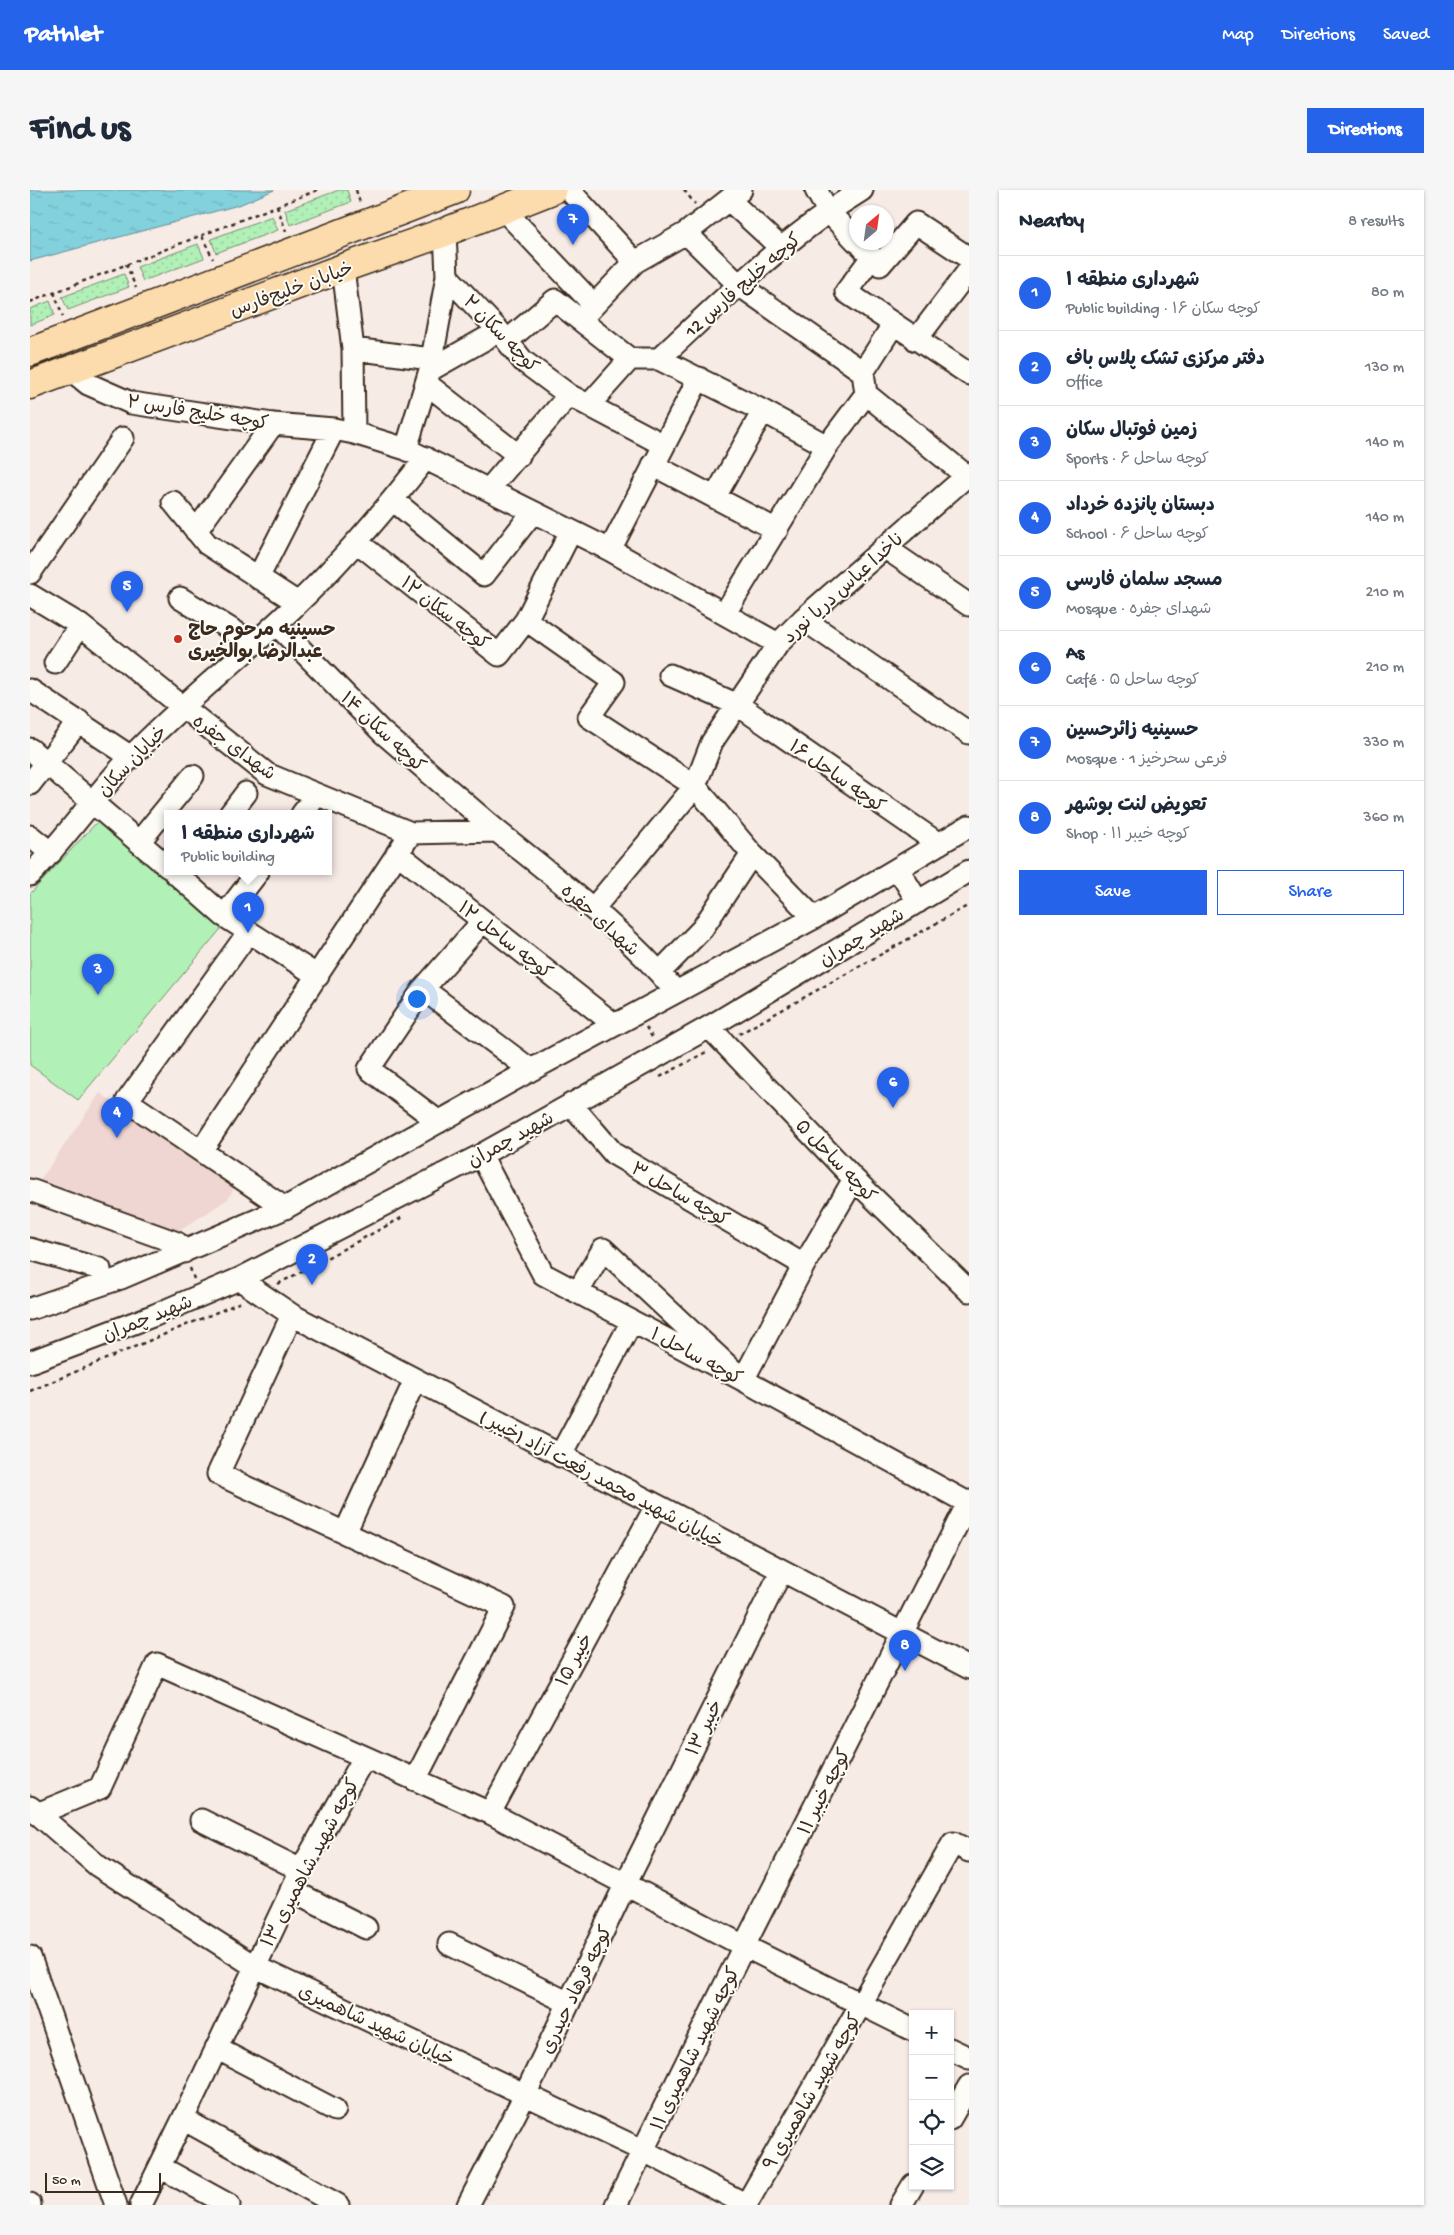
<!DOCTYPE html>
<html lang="en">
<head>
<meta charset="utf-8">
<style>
	:root { --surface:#fff; --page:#f6f6f7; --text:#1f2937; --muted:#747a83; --line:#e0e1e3; --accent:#2563eb }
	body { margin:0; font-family:"Gochi Hand","Playpen Sans Arabic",sans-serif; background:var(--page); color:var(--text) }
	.controls { position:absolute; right:15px; bottom:15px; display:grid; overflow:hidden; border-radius:0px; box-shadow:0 1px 4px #0004 }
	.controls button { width:45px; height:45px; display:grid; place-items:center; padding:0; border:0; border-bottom:1px solid var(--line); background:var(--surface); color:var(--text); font:25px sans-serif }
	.compass { position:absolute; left:819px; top:15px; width:45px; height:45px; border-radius:50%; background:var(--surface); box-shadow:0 1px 4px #0004; rotate:29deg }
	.scale { position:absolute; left:15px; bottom:12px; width:116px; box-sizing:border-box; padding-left:5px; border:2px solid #3b2a1e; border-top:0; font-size:14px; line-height:18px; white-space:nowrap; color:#3b2a1e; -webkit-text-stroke:4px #fdfcf7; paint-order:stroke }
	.you { position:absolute; left:386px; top:808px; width:18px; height:18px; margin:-12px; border:4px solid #fff; border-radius:50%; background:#1a73e8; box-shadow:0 0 0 8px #1a73e833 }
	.badge { display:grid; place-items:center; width:32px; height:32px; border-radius:50%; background:var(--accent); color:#fff; font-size:16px; font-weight:700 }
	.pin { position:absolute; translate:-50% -41px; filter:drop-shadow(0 1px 2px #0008) }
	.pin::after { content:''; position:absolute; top:26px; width:18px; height:15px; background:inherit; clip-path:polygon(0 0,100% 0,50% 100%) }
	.popup { position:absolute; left:134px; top:620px; width:168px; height:65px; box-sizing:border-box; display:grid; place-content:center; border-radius:0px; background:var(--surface); filter:drop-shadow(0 1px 4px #0005); font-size:16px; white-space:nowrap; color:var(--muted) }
	.popup b { font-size:19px; color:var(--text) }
	.popup::after { content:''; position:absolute; left:50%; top:100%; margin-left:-10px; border:10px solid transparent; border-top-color:var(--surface) }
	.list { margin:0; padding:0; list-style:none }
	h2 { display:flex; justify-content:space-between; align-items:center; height:65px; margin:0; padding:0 20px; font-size:21px }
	h2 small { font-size:16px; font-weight:400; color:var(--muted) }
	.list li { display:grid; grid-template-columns:32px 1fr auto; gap:15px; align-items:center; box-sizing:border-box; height:75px; padding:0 20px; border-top:1px solid var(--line) }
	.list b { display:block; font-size:19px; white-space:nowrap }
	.list p { margin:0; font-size:16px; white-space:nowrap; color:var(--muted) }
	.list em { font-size:16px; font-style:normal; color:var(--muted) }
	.actions { display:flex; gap:10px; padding:15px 20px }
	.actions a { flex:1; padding:11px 0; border:1px solid var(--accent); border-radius:0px; text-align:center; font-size:18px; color:var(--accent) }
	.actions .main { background:var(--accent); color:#fff }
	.icon { flex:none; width:28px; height:28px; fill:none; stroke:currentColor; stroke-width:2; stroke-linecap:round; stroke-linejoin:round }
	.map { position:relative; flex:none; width:939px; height:2015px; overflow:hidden; border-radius:0px }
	header { display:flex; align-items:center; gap:30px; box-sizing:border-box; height:70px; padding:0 25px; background:var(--accent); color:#fff }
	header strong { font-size:24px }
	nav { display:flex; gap:28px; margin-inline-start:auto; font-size:18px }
	.intro { display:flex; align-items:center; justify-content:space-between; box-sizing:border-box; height:120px; padding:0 30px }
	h1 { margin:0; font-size:35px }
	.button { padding:12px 22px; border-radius:0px; background:var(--accent); color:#fff; font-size:18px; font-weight:700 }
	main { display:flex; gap:30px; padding:0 30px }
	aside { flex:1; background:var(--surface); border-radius:0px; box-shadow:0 1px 4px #0004 }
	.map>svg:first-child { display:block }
</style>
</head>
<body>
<header>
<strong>Pathlet</strong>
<nav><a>Map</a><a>Directions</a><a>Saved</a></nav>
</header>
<div class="intro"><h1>Find us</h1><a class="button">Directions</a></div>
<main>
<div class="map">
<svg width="939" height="2015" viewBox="0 0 939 2015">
	<defs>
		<pattern id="grass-dots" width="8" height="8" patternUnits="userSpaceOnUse" patternTransform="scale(1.25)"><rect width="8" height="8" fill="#b1f0b7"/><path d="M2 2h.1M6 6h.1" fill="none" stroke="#99ce9d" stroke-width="1.8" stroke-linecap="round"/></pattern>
		<pattern id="water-ripples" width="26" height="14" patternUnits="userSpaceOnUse" patternTransform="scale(1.25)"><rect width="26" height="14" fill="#82d1dd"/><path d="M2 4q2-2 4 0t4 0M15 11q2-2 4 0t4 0" fill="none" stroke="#71b4bd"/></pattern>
	</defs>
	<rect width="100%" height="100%" fill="#f7ebe6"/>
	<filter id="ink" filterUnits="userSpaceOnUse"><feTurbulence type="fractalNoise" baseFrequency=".02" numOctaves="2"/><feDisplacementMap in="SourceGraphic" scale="10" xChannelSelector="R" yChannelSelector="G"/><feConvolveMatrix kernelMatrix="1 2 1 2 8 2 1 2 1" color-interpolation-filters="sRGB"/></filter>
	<g filter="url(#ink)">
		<path fill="#f0d6d2" d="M70 903 206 995 198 1009 145 1044 8 993Z"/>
		<path fill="url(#grass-dots)" stroke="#768d6a" d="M309 0H317L321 12 260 35 255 20Z
			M242 26 248 40 186 63 181 49Z
			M168 54 174 68 113 91 107 77Z
			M94 84 99 97 38 120 32 107Z
			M20 111 25 125 0 135V119Z"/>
		<path fill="#b1f0b7" stroke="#768d6a" d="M67 632 195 734 48 910 0 875V704Z"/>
		<path fill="url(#water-ripples)" stroke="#668e91" d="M0 0H244L209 15 0 71Z"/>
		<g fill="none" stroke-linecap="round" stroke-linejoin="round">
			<g stroke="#3b2a1e" stroke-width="25">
				<path id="minor" d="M539 0 605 72
					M786 0 798 21 826 51
					M699 10 750 57
					M473 19 564 115
					M656 43 709 95 833 182 836 204 939 288
					M828 52 850 75 886 33 939 68
					M842 67 816 102 939 184
					M313 78 323 159 324 243
					M417 86 469 141 493 171 539 205 634 255
					M886 150 939 80
					M477 151 525 110 550 130
					M323 159 401 169
					M600 169 550 130 605 72 656 43 711 0
					M629 169C694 109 756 46 832 0
					M41 180 58 194 101 213 243 234 304 239 324 243 376 259 580 360 748 454
					M400 180 469 141
					M833 182 863 135
					M397 194 489 266
					M559 215 600 169H629L733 221 797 256
					M376 259 400 180 417 86 415 42
					M623 275 747 340
					M459 299 539 205
					M685 307 733 221
					M363 310 454 385 503 322
					M143 312 177 354 268 413
					M166 341 243 234
					M327 352 469 465 496 430 541 341
					M854 357 939 415
					M580 360 669 188
					M0 383 93 248
					M228 388 304 239
					M0 405 50 435 237 584 381 643 467 641C529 691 595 740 646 802
					M150 408 225 454
					M695 423 797 256 836 204
					M773 429 939 543
					M496 430 584 492 559 527 665 596 722 664 784 728
					M246 434 352 542 467 641
					M25 473 50 435
					M640 485 708 515 909 654
					M0 500 101 567
					M0 559 138 677
					M0 594 49 531
					M200 624 216 603
					M272 624 287 605
					M0 646 21 663
					M109 652 163 586
					M367 663 585 835
					M868 679 888 712
					M144 682 194 726 288 786
					M0 685C36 648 65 605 101 567 153 512 214 466 268 413 315 368 356 319 396 268
					M563 719 665 596 682 552 748 454 773 429 939 284
					M194 726 228 682
					M218 743 97 911 255 1018
					M630 782 672 739 722 664
					M393 799 501 880
					M679 837 824 989 939 1101
					M541 914 584 964 774 1075
					M409 932 339 879 393 799 453 731
					M171 961 381 643
					M451 965 513 1084 713 1190 938 1313
					M0 1000 147 1053 154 1062
					M0 1059 70 1079
					M209 1089 262 1125 939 1478
					M548 1102 573 1059 713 1190 774 1075 824 989
					M0 1119 91 1088 255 1018 501 880 784 728 939 636
					M262 1125 188 1284 474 1417 385 1590
					M0 1172 125 1125 209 1089 451 965 679 837 939 681
					M530 1266 602 1131
					M315 1343 385 1190
					M0 1617 68 1676 224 1776 614 1961 717 2015
					M460 1623 626 1316
					M7 1624 70 1598 127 1474 460 1623 714 1756 883 1840
					M171 1630 271 1680
					M261 1700 336 1738
					M419 1754 539 1813
					M0 1767 86 2015
					M186 1858 305 1920
					M920 1859 939 1868
					M153 1929 308 2015
					M920 1929 939 1896
					M130 1977 199 2015
					M0 2014V2015
					M111 2015 153 1929 271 1680 334 1568
					M438 2015 495 1905 596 1693 751 1382
					M586 2015 714 1756 939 1311
					M716 2015 923 1653 939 1661
					M871 2015 883 1995"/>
			</g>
			<g stroke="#3b2a1e" stroke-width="31">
				<path id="major" d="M0 162 425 0
					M0 195 313 78 415 42 522 0"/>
			</g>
			<path stroke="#3b2a1e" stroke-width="2.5" stroke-dasharray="4 4" stroke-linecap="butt" d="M326 0 330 13
				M654 0 665 14
				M247 16 256 41
				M172 46 183 69
				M96 74 106 98
				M24 102 33 127
				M0 112 288 0
				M616 837 622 847
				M709 844 939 715
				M630 887 678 861
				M160 1078 164 1089
				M248 1094 373 1027
				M0 1201 211 1112"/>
			<use href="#minor" stroke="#fdfcf7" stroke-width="21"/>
			<use href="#major" stroke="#fcdcac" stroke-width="28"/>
		</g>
	</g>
	<circle fill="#c8321e" stroke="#fdfcf7" stroke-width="2" cx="148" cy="449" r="5"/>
	<g text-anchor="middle" stroke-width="4" stroke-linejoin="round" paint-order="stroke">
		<g font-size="19" fill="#3b2a1e" stroke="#fdfcf7">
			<text transform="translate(712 94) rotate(-41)" y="7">کوچه خلیج فارس 12</text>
			<text transform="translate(261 98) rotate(-20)" y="7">خیابان خلیج‌فارس</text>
			<text transform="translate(472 143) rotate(46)" y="7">کوچه سکان ۲</text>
			<text transform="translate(168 221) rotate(9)" y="7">کوچه خلیج فارس ۲</text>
			<text transform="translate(812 397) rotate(-42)" y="7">ناخدا عباس دریا نورد</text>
			<text transform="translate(416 422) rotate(38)" y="7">کوچه سکان ۱۲</text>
			<text transform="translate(354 541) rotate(43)" y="7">کوچه سکان ۱۴</text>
			<text transform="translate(205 556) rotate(36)" y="7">شهدای جفره</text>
			<text transform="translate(101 570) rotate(-46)" y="7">خیابان سکان</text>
			<text transform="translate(808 585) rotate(35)" y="7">کوچه ساحل ۱۶</text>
			<text transform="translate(571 729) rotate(42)" y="7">شهدای جفره</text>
			<text transform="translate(831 746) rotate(-31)" y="7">شهید چمران</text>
			<text transform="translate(476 749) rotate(38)" y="7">کوچه ساحل ۱۲</text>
			<text transform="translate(480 948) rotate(-29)" y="7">شهید چمران</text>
			<text transform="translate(807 970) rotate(46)" y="7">کوچه ساحل ۵</text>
			<text transform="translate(651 1003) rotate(30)" y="7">کوچه ساحل ۳</text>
			<text transform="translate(117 1127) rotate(-22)" y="7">شهید چمران</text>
			<text transform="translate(667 1165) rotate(28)" y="7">کوچه ساحل ۱</text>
			<text transform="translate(572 1288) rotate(28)" y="7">( خیبر) خیابان شهید محمد رفعت آزاد</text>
			<text transform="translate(543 1469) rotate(-62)" y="7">خیبر ۱۵</text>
			<text transform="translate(673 1537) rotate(-64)" y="7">خیبر ۱۳</text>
			<text transform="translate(793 1601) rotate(-63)" y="7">کوچه خیبر ۱۱</text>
			<text transform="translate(279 1672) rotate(-62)" y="7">کوچه شهید شاهمیری ۱۳</text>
			<text transform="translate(545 1799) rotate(-64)" y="7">کوچه فرهاد حیدری</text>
			<text transform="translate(347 1834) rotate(25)" y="7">خیابان شهید شاهمیری</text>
			<text transform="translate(664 1858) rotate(-64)" y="7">کوچه شهید شاهمیری ۱۱</text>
			<text transform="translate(781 1901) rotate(-60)" y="7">کوچه شهید شاهمیری ۹</text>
		</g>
		<g font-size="19" font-weight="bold" fill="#3b2a1e" stroke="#fdfcf7" text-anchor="start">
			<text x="158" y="445">حسینیه مرحوم حاج<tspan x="158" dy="22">عبدالرضا بوالخیری</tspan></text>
		</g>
	</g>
</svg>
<div class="controls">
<button>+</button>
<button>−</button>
<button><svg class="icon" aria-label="locate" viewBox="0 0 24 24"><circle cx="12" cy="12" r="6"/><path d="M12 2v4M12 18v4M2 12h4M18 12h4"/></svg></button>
<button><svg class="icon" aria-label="layers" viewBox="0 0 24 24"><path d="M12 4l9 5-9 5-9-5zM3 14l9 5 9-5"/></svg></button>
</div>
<svg class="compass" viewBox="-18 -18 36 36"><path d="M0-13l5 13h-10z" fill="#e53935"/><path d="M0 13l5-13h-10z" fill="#747a83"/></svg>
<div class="scale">50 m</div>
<div class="you"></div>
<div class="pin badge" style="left:218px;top:743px">1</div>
<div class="popup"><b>شهرداری منطقه ١</b>Public building</div>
<div class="pin badge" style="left:282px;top:1095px">2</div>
<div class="pin badge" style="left:68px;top:805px">3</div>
<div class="pin badge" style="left:87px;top:948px">4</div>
<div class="pin badge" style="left:97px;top:422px">5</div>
<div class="pin badge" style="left:863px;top:918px">6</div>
<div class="pin badge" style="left:543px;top:55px">7</div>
<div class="pin badge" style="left:875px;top:1481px">8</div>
</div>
<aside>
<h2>Nearby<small>8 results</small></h2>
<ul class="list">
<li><span class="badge">1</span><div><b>شهرداری منطقه ١</b><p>Public building · کوچه سکان ۱۶</p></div><em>80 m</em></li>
<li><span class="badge">2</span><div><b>دفتر مرکزی تشک پلاس باف</b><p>Office</p></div><em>130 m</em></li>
<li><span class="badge">3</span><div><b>زمین فوتبال سکان</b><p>Sports · کوچه ساحل ۶</p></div><em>140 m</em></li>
<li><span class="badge">4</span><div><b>دبستان پانزده خرداد</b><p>School · کوچه ساحل ۶</p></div><em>140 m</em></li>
<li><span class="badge">5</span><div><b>مسجد سلمان فارسی</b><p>Mosque · شهدای جفره</p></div><em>210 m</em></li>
<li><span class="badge">6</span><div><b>As</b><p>Café · کوچه ساحل ۵</p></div><em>210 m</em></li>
<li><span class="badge">7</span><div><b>حسینیه زائرحسین</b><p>Mosque · فرعی سحرخیز 1</p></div><em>330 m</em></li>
<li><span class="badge">8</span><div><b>تعویض لنت بوشهر</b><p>Shop · کوچه خیبر ۱۱</p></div><em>360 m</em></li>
</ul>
<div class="actions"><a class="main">Save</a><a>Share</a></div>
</aside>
</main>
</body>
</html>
